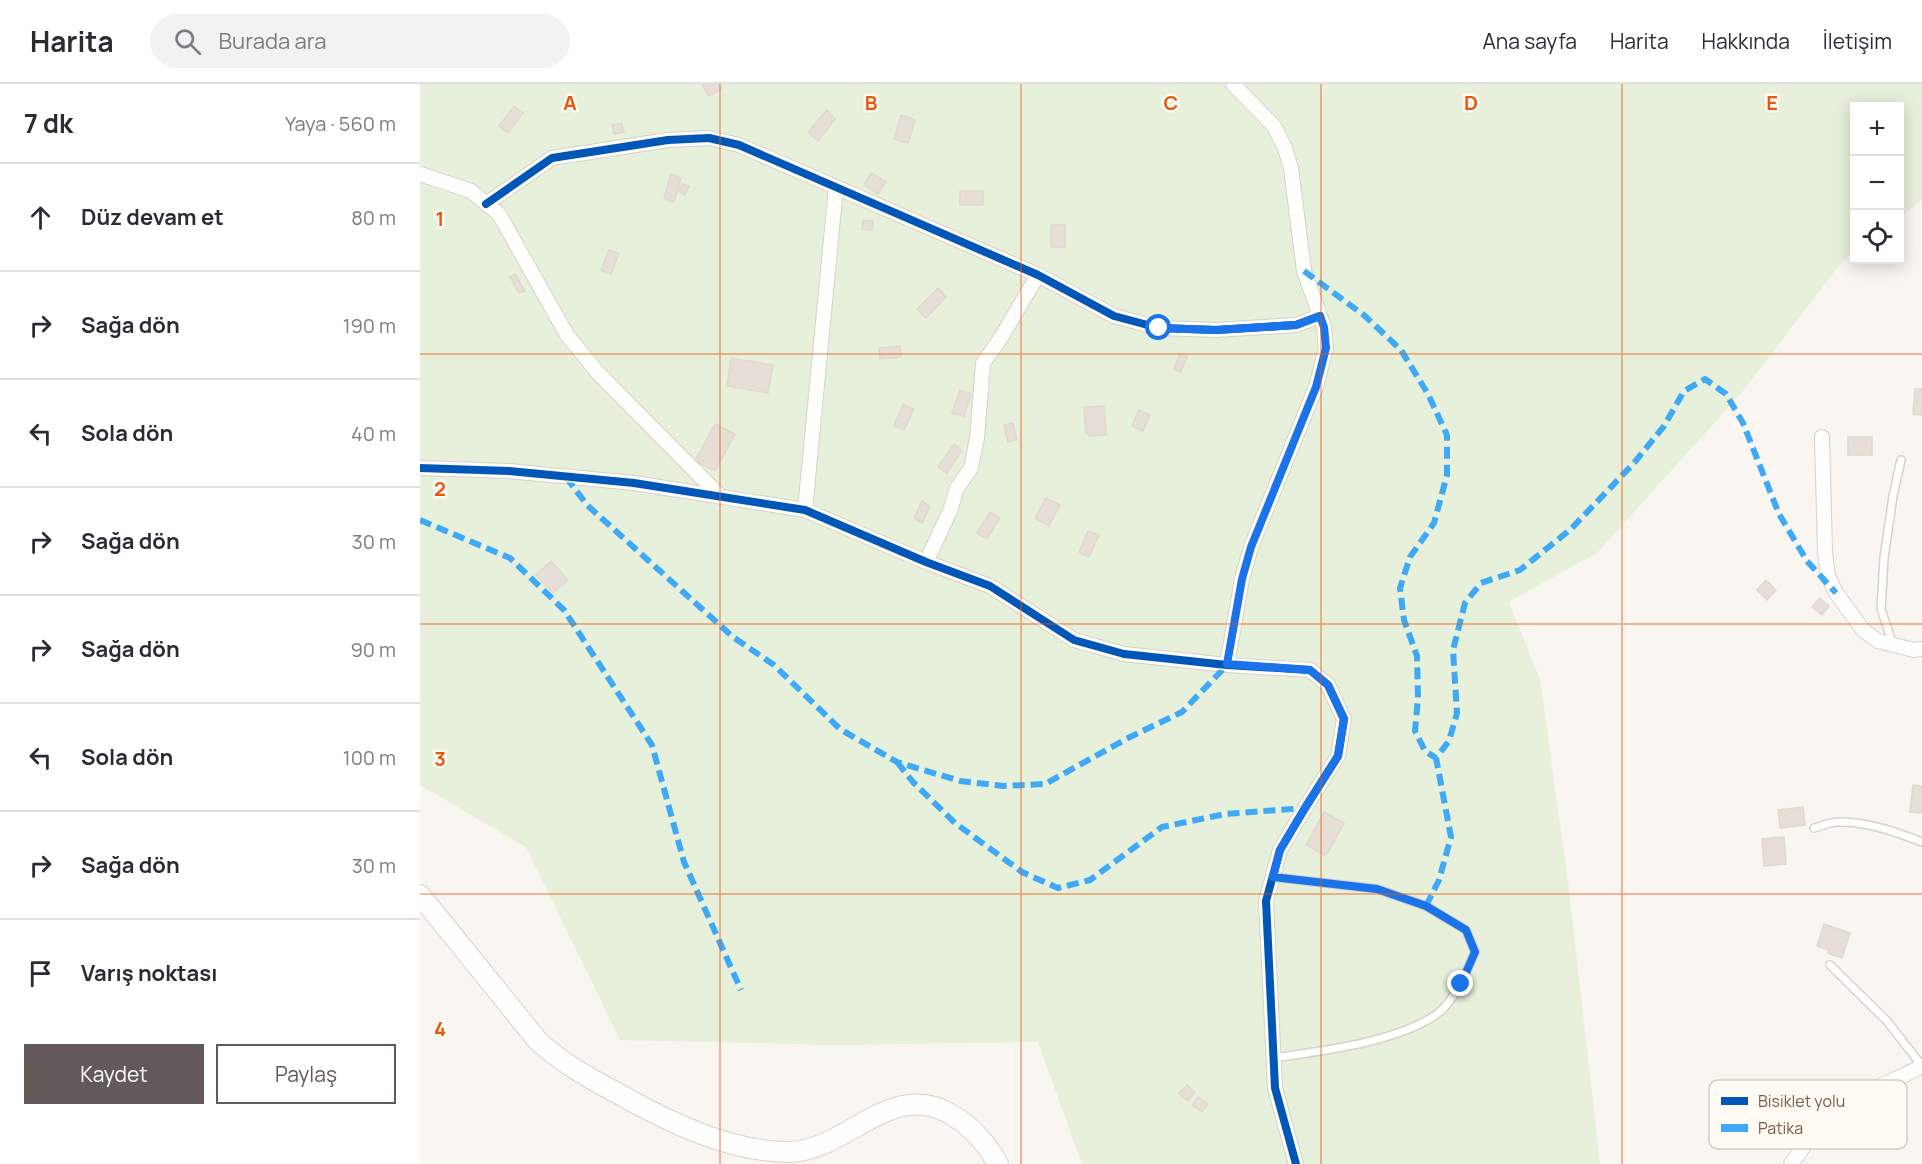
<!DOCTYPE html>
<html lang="tr">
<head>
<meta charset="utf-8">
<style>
	:root { --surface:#fff; --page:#f2f2f3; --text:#2b2b33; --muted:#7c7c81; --line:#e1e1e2; --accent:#625958 }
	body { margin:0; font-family:Manrope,sans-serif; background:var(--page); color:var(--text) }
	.controls { position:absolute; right:18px; top:18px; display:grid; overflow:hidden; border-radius:0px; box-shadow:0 3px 15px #0003 }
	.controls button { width:54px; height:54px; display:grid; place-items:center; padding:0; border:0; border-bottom:2px solid var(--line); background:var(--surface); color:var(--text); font:30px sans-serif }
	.stop { position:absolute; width:18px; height:18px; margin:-14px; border:4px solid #1a73e8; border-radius:50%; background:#fff }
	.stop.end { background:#1a73e8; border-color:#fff; box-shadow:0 2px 6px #0008 }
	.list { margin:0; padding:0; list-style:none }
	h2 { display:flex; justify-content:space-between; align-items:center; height:78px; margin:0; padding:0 24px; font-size:26px }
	h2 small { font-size:20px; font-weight:400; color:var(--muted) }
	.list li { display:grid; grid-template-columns:39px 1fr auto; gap:18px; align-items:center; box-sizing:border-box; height:108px; padding:0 24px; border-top:2px solid var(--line) }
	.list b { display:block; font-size:22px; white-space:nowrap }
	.list em { font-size:20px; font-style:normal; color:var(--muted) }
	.actions { display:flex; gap:12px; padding:18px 24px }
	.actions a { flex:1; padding:14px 0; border:2px solid var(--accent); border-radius:0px; text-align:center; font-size:21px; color:var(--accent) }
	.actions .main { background:var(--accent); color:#fff }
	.icon { flex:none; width:33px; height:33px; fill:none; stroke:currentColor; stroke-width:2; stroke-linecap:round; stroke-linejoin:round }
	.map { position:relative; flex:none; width:1502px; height:1080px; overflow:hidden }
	header { display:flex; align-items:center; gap:36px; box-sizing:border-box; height:84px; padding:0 30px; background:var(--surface); border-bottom:2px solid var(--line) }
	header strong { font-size:28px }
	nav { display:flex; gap:33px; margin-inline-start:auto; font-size:21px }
	.search { width:420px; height:54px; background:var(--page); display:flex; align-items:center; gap:15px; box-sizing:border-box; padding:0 21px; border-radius:33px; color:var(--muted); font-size:22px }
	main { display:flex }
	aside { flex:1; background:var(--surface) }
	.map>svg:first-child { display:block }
</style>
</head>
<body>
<header>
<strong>Harita</strong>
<div class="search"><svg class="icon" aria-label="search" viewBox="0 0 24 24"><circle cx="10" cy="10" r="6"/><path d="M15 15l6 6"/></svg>Burada ara</div>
<nav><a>Ana sayfa</a><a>Harita</a><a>Hakkında</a><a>İletişim</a></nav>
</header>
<main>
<aside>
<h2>7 dk<small>Yaya · 560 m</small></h2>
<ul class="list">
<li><svg class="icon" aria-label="ahead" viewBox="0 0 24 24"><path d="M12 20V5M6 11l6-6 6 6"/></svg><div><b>Düz devam et</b></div><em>80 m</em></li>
<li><svg class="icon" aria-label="right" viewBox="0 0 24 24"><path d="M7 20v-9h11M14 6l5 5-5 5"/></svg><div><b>Sağa dön</b></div><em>190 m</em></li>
<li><svg class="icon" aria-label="left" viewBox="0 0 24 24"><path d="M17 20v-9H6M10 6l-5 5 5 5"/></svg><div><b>Sola dön</b></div><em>40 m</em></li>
<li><svg class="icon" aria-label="right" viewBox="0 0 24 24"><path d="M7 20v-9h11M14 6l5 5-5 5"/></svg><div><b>Sağa dön</b></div><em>30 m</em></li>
<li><svg class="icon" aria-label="right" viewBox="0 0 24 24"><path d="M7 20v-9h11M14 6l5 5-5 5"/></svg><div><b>Sağa dön</b></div><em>90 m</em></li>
<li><svg class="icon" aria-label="left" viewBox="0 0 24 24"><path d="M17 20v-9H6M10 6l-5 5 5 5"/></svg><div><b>Sola dön</b></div><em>100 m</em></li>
<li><svg class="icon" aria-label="right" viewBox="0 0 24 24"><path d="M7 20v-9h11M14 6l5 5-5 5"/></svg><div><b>Sağa dön</b></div><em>30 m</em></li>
<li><svg class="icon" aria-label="arrive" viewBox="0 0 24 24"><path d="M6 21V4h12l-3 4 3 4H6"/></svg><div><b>Varış noktası</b></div></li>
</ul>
<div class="actions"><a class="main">Kaydet</a><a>Paylaş</a></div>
</aside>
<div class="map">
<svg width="1502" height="1080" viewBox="0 0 1502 1080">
	<rect width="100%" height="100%" fill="#f9f5f0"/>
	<path fill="#e7f0db" d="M0 0H1502V116L1480 133V22H1434V168L1420 180 1323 307 1178 468 1089 518 1120 595 1148 798 1180 1080H662L618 958 418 961 200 956 106 763 0 701Z"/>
	<path fill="#e6ded7" stroke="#e2d8d2" stroke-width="1.5" d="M282 0H299L302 5 288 12Z
		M94 22 103 29 88 49 79 42Z
		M407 26 415 35 398 57 388 48Z
		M481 31 495 36 488 59 474 55Z
		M202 39 204 48 194 50 192 41Z
		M451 89 466 98 458 110 444 101Z
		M251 90 261 94 254 118 244 114Z
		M262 100 269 102 265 111 259 108Z
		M540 107H563V121H540Z
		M443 136 453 137 452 146 442 145Z
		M631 141H645V163H631Z
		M189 166 199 170 191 190 181 186Z
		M95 190 105 207 99 209 90 193Z
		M518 204 526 213 506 234 497 225Z
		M480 262 481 273 460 275 459 264Z
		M759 270 767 273 761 288 754 285Z
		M311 274 353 281 348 309 307 302Z
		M1495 305H1502V331L1493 330Z
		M540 306 551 310 544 332 532 329Z
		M483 320 494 325 484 346 474 342Z
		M684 322 686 351 669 352 666 348 664 323Z
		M719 326 730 331 723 347 712 342Z
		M593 339 597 356 588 358 584 341Z
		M295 340 315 350 295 387 275 377Z
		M1428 353H1452V371H1428Z
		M534 360 542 366 527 389 518 383Z
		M626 414 640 421 629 442 615 434Z
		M502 417 510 422 502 439 494 434Z
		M570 428 580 434 567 455 557 449Z
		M668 447 679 451 669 473 659 468Z
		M131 477 148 496 133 509 116 491Z
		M1346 496 1356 506 1347 516 1337 506Z
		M1400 514 1409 522 1402 531 1392 523Z
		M1493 701 1502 702V729L1490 728Z
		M1383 723 1385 741 1360 744 1358 726Z
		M904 728 924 739 906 772 886 761Z
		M1364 753 1366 780 1344 782 1342 755Z
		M1404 840 1430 849 1422 874 1408 869 1409 866 1397 862Z
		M767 1001 775 1008 768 1017 759 1010Z
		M778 1013 788 1020 782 1028 772 1021Z"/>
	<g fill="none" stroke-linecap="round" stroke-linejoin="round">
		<g stroke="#d7d1cb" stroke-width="10">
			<path id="lane" d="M1473 561 1461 525 1464 474 1473 412 1481 376
				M1394 744C1402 742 1410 738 1418 738 1446 737 1476 748 1502 758
				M853 793 957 805 1006 822 1046 846 1055 868C1047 887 1034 918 1017 930 978 958 901 967 854 974
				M1410 881 1467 937 1502 982"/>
		</g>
		<g stroke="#d7d1cb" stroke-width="16">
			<path id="street" d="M0 90 51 107 79 130 147 251 179 290 300 412
				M66 120 132 74 248 56 289 54 319 61 618 191 694 232 739 244 796 246 876 241 900 232
				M1402 353 1405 468 1408 492 1416 509 1444 547 1458 557 1494 566 1502 565
				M0 384 89 387 214 399 385 426 506 478 570 502 654 556 704 570 807 581 890 586 908 601 924 635 918 672 885 724 860 766 846 817 855 1004 876 1080
				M385 426 416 103
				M506 478 530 427 537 404 551 384 557 354 563 279 580 255 618 191
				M807 581 822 495 831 463 896 303 906 264 904 243 884 187 871 84 865 64 854 42 813 0
				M1371 1080C1389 1056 1404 1030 1431 1016 1454 1003 1479 995 1502 982"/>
		</g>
		<g stroke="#d9d2cb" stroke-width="22">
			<path id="secondary" d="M0 811 118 957C142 979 169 994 197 1009 249 1038 307 1067 367 1068 426 1069 471 993 532 1031 551 1042 568 1061 578 1080"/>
		</g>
		<use href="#lane" stroke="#fefefd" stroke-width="7"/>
		<use href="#street" stroke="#fefefd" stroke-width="14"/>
		<use href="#secondary" stroke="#fefefd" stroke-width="20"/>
		<path stroke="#3fa9f5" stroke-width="6" stroke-dasharray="12 6" stroke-linecap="butt" d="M884 187 945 232 981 266 1008 310 1027 351V391L1014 439 990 473 980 504 984 536 997 572 998 614 995 647 1005 667 1016 674
			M146 393 167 421 313 553 354 581 420 645 477 678 540 697 583 702 625 700 708 654 762 628 807 581
			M0 436 90 474 144 526 232 661 264 778 321 906
			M477 678 493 698 535 739 602 788 638 804 670 796 742 743 805 730 885 724
			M1006 822 1019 796 1031 753 1016 674 1029 657 1037 629 1033 566 1045 519 1061 499 1100 486 1151 445 1214 379 1244 342 1264 307 1285 295 1306 310 1323 339 1359 430 1387 477 1416 509"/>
		<g stroke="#fffaf3" stroke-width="11">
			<path id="cycleway" d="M66 120 132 74 248 56 289 54 319 61 618 191 694 232 739 244 796 246 876 241 900 232
				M0 384 89 387 214 399 385 426 506 478 570 502 654 556 704 570 807 581 890 586 908 601 924 635 918 672 885 724 860 766 846 817 855 1004 876 1080"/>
		</g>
		<use href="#cycleway" stroke="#0057b8" stroke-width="8"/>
	</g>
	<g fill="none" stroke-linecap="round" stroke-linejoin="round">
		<path stroke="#1a73e8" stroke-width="8" d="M739 244 796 246 876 241 900 232 904 243 906 264 896 303 831 463 822 495 807 580 890 586 908 601 924 635 918 672 885 724 860 766 853 793 957 805 1006 822 1046 846 1055 868 1041 900"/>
	</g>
	<path fill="none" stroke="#e8590c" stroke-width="1.5" stroke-opacity="0.55" d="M300 0V1080M601 0V1080M901 0V1080M1202 0V1080M0 270H1502M0 540H1502M0 810H1502"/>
	<rect x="1289" y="996" width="198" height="69" rx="9" fill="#fffaf3" stroke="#d7cbc1" stroke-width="1.5"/>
	<rect x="1301" y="1013" width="27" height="8" fill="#0057b8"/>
	<rect x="1301" y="1040" width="27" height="8" fill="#3fa9f5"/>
	<g font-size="16" fill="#7a5c4d">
		<text x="1338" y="1023">Bisiklet yolu</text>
		<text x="1338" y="1050">Patika</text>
	</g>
	<g font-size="20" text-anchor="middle" font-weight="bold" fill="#e8590c" stroke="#fffaf3" stroke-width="5" stroke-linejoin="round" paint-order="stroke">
		<text x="150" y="26">A</text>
		<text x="451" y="26">B</text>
		<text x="751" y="26">C</text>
		<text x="1051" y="26">D</text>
		<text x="1352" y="26">E</text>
		<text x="20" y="142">1</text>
		<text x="20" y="412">2</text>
		<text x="20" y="682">3</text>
		<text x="20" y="952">4</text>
	</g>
</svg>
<div class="controls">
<button>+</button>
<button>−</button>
<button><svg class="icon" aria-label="locate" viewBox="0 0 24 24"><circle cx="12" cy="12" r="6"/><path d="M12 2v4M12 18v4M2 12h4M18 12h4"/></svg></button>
</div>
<div class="stop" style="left:739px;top:244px"></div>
<div class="stop end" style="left:1041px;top:900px"></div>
</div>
</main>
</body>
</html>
